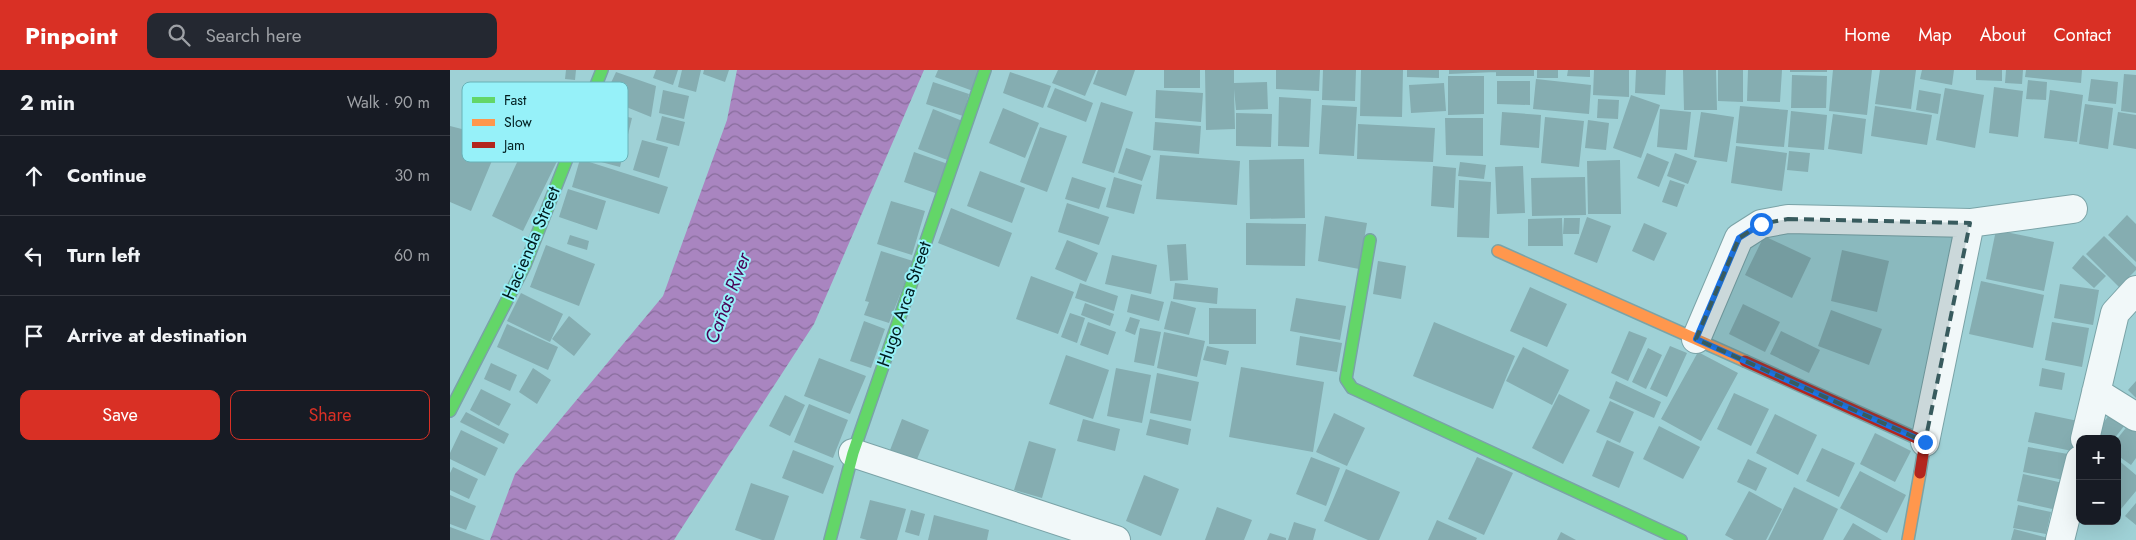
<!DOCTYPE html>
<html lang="en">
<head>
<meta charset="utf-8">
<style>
	:root { --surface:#171b24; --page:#242831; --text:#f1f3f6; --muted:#9ea1a6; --line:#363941; --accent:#d93025 }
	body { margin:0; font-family:Jost,sans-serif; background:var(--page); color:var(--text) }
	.controls { position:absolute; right:15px; bottom:15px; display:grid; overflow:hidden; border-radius:10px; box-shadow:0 5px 20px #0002 }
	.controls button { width:45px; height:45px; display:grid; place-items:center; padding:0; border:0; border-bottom:1px solid var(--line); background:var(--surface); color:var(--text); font:25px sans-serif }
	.stop { position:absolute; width:15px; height:15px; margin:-11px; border:4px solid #1a73e8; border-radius:50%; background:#fff }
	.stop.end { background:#1a73e8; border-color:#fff; box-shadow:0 1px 5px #0008 }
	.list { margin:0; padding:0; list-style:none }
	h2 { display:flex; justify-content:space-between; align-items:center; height:65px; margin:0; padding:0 20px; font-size:21px }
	h2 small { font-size:16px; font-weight:400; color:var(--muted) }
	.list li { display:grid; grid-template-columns:32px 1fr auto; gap:15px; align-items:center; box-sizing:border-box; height:80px; padding:0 20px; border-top:1px solid var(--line) }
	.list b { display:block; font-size:19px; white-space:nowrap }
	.list em { font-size:16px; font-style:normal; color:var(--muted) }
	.actions { display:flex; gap:10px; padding:15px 20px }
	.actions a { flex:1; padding:11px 0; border:1px solid var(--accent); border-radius:10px; text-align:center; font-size:18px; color:var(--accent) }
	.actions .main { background:var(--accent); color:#fff }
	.icon { flex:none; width:28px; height:28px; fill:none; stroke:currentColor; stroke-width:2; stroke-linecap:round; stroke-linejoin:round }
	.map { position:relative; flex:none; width:1686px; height:470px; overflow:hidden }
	header { display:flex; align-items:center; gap:30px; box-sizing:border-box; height:70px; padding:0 25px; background:var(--accent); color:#fff }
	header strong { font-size:24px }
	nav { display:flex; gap:28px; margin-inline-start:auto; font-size:18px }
	.search { width:350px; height:45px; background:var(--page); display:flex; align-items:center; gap:12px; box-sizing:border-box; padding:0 18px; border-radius:10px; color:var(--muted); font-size:19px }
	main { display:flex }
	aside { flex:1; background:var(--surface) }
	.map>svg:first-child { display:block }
</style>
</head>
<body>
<header>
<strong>Pinpoint</strong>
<div class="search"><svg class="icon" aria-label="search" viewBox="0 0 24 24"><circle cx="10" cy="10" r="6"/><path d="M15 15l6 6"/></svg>Search here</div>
<nav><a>Home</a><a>Map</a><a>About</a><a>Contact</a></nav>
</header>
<main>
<aside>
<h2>2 min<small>Walk · 90 m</small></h2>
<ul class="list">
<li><svg class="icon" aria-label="ahead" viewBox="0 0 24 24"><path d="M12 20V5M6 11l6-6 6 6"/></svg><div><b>Continue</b></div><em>30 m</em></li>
<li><svg class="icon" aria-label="left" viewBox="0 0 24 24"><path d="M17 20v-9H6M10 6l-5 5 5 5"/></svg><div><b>Turn left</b></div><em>60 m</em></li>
<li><svg class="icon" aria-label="arrive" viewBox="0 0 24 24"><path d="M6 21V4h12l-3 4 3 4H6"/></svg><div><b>Arrive at destination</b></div></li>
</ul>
<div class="actions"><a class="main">Save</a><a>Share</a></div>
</aside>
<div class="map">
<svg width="1686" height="470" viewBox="0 0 1686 470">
	<defs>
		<pattern id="water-waves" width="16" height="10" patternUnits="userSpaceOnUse" patternTransform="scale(1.25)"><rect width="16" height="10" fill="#a985c0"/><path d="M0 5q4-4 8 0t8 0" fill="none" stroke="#876c9b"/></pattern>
	</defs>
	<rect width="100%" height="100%" fill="#9fd1d6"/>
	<path fill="url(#water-waves)" d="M287 0H474L364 254 224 470H40L65 404 213 226 277 50Z"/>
	<path fill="#85adb1" d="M116 0H126L125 10 115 9Z
		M206 0H228L223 15 203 8Z
		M232 0H251L246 22 228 17Z
		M254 0H279L275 12 253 4Z
		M488 0H530L523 21 485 7Z
		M608 0H646L635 26 602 13Z
		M648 0H685L676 26 643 14Z
		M714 0H750V18H714Z
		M755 0H784V13L817 12 818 39 786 40 784 19 785 59 756 60Z
		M826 0H870L869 21 826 19Z
		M873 0H906L905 31 872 30Z
		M911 0H953L952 47 910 46Z
		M957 0H989V8L957 7Z
		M999 0H1046V2L999 4Z
		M1046 0H1084V6H1046Z
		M1087 0H1108V8H1087Z
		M1118 0H1140V7L1117 6Z
		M1144 0H1179V27L1143 25Z
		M1186 0H1216L1215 25 1185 23Z
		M1233 0H1266L1267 40H1234Z
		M1268 0H1293V32L1268 31Z
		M1298 0H1332L1330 32 1297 31Z
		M1340 0H1377V2H1340Z
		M1383 0H1422L1417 45 1379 41Z
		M1430 0H1466L1461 39 1425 34Z
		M1472 0H1504L1502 15 1470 9Z
		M1526 0H1552V11L1526 10Z
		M1556 0H1573L1572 14 1555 13Z
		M1576 0H1632L1631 13 1575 7Z
		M166 2 206 16 201 47 154 28Z
		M560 2 601 16 593 38 553 23Z
		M1674 4 1686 5V43L1671 41Z
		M1342 5 1377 6 1376 38H1341Z
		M998 6H1034V44L998 45Z
		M1086 9 1141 15 1139 44 1083 39Z
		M1641 9 1668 12 1666 34 1638 31Z
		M1578 10 1597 12 1596 30 1576 29Z
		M1047 11H1080V35L1047 34Z
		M483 12 519 24 513 46 476 34Z
		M994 13 996 41 961 43 959 15Z
		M1544 17 1573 21 1568 67 1539 63Z
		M605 18 643 33 636 52 597 37Z
		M1495 18 1534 25 1525 78 1486 70Z
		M213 20 239 26 234 49 209 43Z
		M706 20 753 23 751 52 705 48Z
		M1469 20 1491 24 1488 44 1466 40Z
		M1600 20 1633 25 1627 72 1594 68Z
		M1181 25 1210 35 1191 88 1163 78Z
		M829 27 861 29 859 77 828 76Z
		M1148 29 1169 30 1168 49 1147 48Z
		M651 32 683 42 664 103 632 93Z
		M1635 34 1663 38 1658 79 1629 74Z
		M872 35 907 37 904 86 869 84Z
		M1290 36 1338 40 1334 77 1286 73Z
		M1425 36 1482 45 1477 75 1421 66Z
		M553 38 589 53 575 88 539 73Z
		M483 39 515 52 500 91 468 79Z
		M1210 39 1241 42 1237 80 1207 77Z
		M148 40 182 48 170 97 136 88Z
		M1341 41 1377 45 1374 80 1338 77Z
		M1052 42 1091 45 1089 78 1050 75Z
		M1251 42 1284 47 1277 92 1244 87Z
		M1668 42 1686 45V79L1663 75Z
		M786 43 822 44 821 77 786 76Z
		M1383 44 1416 49 1412 84 1378 79Z
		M212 46 235 52 229 76 206 70Z
		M1095 47 1134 51 1129 97 1091 93Z
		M995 48H1033V86L996 85Z
		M1138 50 1159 53 1156 80 1135 78Z
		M705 52 751 56 749 84 703 80Z
		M908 54 985 58 983 92 907 89Z
		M0 56 51 69 21 141 0 132Z
		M590 57 617 66 597 122 570 112Z
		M78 69 110 85 73 161 42 146Z
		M192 70 218 77 209 108 183 100Z
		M1286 76 1337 83 1332 121 1281 113Z
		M676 78 701 86 692 111 668 103Z
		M1339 81 1360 83 1358 102 1337 100Z
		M464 82 498 94 488 124 454 112Z
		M1197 83 1219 92 1209 117 1187 108Z
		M1225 83 1247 91 1238 114 1217 106Z
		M710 85 790 91 787 135 706 129Z
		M130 89 218 117 209 144 122 117Z
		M854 89 855 148 800 149 799 90Z
		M1170 90 1171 144H1138L1137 91Z
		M1010 92 1036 95 1034 109 1008 106Z
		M983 96 1006 98 1004 138 981 136Z
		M1073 96 1075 143 1047 144 1045 97Z
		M530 101 575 118 562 153 517 136Z
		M622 107 656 118 649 139 615 129Z
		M664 107 692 115 684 144 656 137Z
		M1135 107 1136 145 1082 146 1081 108Z
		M1009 110 1041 112 1039 168 1007 167Z
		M1220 110 1235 115 1227 137 1212 132Z
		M118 119 156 131 147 160 109 147Z
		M441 131 475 141 462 185 427 174Z
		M617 133 659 147 649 175 608 162Z
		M501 138 562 163 549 197 488 173Z
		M1677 145 1686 154V192L1658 165Z
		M875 146 917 153 909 199 868 191Z
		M1137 147 1161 156 1147 193 1124 184Z
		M1112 148 1113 176H1078V149Z
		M1114 148H1130L1129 164H1113Z
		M796 153 856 154 855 196 796 195Z
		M1194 153 1217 163 1204 191 1182 181Z
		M1546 160 1604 172 1594 221 1536 209Z
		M120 165 139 171 137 180 117 174Z
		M1314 166 1361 188 1342 228 1295 205Z
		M1654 166 1686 197V200L1669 217 1636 184Z
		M617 170 648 183 636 212 605 199Z
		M736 174 738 210 720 211 717 175Z
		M96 175 145 194 129 236 80 217Z
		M1392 180 1439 191 1427 242 1381 231Z
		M431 181 463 191 439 253 414 245 419 232 415 231Z
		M662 185 707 195 701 224 655 214Z
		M1633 185 1656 206 1644 218 1622 198Z
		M928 191 956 196 951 229 923 224Z
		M581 206 624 222 608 264 566 249Z
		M1531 211 1594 225 1583 278 1519 264Z
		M630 213 668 226 664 241 625 228Z
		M725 213 768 218 767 234 723 229Z
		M1610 214 1649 220 1643 255 1604 248Z
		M1080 217 1117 234 1097 277 1060 261Z
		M71 223 113 244 100 272 57 251Z
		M681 224 714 232 709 251 677 242Z
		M846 228 896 236 890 270 840 261Z
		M721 231 746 238 739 265 714 259Z
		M635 233 664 244 660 256 631 245Z
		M1293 234 1330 252 1315 282 1279 264Z
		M759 238 806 239V274H759Z
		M1381 240 1432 259 1419 295 1368 276Z
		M620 243 635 248 627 273 611 267Z
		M119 246 141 264 124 286 102 269Z
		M680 247 690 250 685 265 675 261Z
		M414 251 435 259 421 298 400 291Z
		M638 252 666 262 658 285 630 275Z
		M984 252 1065 286 1043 339 963 306Z
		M1602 252 1639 258 1632 297 1595 290Z
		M57 254 108 277 98 300 47 277Z
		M690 258 711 262 704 296 684 292Z
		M1179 261 1197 268 1178 311 1161 303Z
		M1331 261 1370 280 1359 303 1320 284Z
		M714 262 755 271 747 307 707 298Z
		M850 266 892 273 887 302 846 295Z
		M757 276 779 281 776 295 753 290Z
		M1220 276 1237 283 1217 327 1200 319Z
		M1073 277 1119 300 1102 335 1056 311Z
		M1198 278 1212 285 1196 319 1182 312Z
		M1248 282 1288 303 1251 371 1211 349Z
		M616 285 659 300 643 349 599 334Z
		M369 288 416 306 400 344 354 326Z
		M41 293 67 305 60 321 34 309Z
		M791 297 874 312 863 382 779 367Z
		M83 298 101 310 87 334 69 322Z
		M666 298 701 305 692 353 657 346Z
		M1592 298 1615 303 1612 320 1589 316Z
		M707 303 749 312 741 351 700 343Z
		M1166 311 1211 332 1204 348 1159 328Z
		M1686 311V328L1678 320Z
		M31 319 61 334 49 356 20 340Z
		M1284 323 1319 339 1301 376 1267 359Z
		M1109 324 1140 340 1113 394 1082 378Z
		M335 325 355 335 340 366 319 356Z
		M1160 331 1184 342 1170 373 1146 362Z
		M359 334 398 350 383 388 344 372Z
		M1664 339 1678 351 1664 369H1651L1645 363Z
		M16 342 59 364 54 374 10 352Z
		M1585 342 1628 351 1622 381 1578 372Z
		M884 343 915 358 897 396 866 382Z
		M1325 344 1367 365 1348 405 1306 383Z
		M452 349 479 360 463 399 437 388Z
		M633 349 670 359 665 381 627 371Z
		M700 349 741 359 738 375 696 365Z
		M1683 349 1686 351V388L1681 395 1667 385V369Z
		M1209 356 1250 377 1233 409 1193 389Z
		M11 360 48 378 35 406 0 389V383Z
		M1425 363 1461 381 1445 412 1410 394Z
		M1157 370 1184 382 1169 418 1142 406Z
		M579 371 606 379 592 428 564 420Z
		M1578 377 1618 384 1614 410 1573 402Z
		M1372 378 1405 393 1389 427 1356 411Z
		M343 380 384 396 373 424 332 408Z
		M861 387 890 398 876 436 846 424Z
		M1027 387 1063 403 1034 465 998 449Z
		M1298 389 1317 398 1306 421 1287 412Z
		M1667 389 1686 405V421L1671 439 1667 436Z
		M3 397 28 409 19 429 0 420V403Z
		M896 399 950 422 929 470H918L874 451Z
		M1410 401 1456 425 1437 463 1390 438Z
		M1573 404 1613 413 1607 440 1567 431Z
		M694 405 729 419 711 466 676 451Z
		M301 413 339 426 324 470H312L285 460Z
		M1344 417 1388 439 1373 470H1318Z
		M1299 421 1332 439 1316 470H1284L1275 465Z
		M0 425 26 436 16 460 0 454Z
		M420 430 456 439 447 470H417L410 468Z
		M1686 433V455L1675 446Z
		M1568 435 1601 442 1596 464 1563 458Z
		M767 437 802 450 794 470H755Z
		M461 440 475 444 469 466 455 462Z
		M484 445 539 460 537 470H478Z
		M987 450 1027 468 1026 470H978Z
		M844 452 866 459 863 470H838Z
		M1403 453 1432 470H1393Z
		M0 457 35 470H0Z
		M1564 459 1598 468 1597 470H1561Z
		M1111 462 1126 470H1107Z
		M820 463 836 468V470H817Z"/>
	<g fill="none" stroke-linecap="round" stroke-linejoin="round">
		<g stroke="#7aa3a7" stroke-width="30">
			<path id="street" d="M1246 269 1289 168 1311 154 1338 149 1520 153 1623 139
				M1646 322 1686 347
				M1635 369 1665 243 1686 220
				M1475 372 1520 153
				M403 383 666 470
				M1610 470 1630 390"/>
		</g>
		<g stroke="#7aa3a7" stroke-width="14">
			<path id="fast" d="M920 170 896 309 902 318 1231 470
				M0 341 75 195 152 0
				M380 470 403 383 535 0"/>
		</g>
		<g stroke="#7aa3a7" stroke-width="14">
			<path id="slow" d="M1048 181 1295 291
				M1458 470 1470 403"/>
		</g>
		<g stroke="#7aa3a7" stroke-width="14">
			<path id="jam" d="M1295 291 1475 372 1470 403"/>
		</g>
		<use href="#street" stroke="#f1f8f9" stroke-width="28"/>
		<use href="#fast" stroke="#63d668" stroke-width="11"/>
		<use href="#slow" stroke="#ff974d" stroke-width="11"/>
		<use href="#jam" stroke="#b3261e" stroke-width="11"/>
	</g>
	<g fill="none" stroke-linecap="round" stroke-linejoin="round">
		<path stroke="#1a73e8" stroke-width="6" d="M1311 154 1289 168 1246 269 1475 372"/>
	</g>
	<path fill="#385b5e" fill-opacity="0.2" stroke="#385b5e" stroke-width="4" stroke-dasharray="10 6" stroke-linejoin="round" d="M1338 149 1520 153 1475 372 1246 269 1289 168 1311 154Z"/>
	<g text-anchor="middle" stroke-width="4" stroke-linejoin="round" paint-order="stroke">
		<g font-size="18" fill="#001c1e" stroke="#96f1f9">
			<text transform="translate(81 173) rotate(-67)" y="6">Hacienda Street</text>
			<text transform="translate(454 234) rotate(-71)" y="6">Hugo Arca Street</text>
		</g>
		<g font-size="19" font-style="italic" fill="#4b0255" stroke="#96f1f9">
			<text transform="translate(277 228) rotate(-69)" y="7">Cañas River</text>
		</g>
	</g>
	<rect x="12" y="12" width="166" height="80" rx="8" fill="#96f1f9" stroke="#69b1b7" stroke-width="1"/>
	<rect x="22" y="27" width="23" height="6" fill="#63d668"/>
	<rect x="22" y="49" width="23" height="7" fill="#ff974d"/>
	<rect x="22" y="72" width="23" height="6" fill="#b3261e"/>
	<g font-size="14" fill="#001c1e">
		<text x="54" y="35">Fast</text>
		<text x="54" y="57">Slow</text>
		<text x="54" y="80">Jam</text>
	</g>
</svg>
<div class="controls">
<button>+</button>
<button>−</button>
</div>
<div class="stop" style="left:1311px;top:154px"></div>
<div class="stop end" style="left:1475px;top:372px"></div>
</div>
</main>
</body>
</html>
